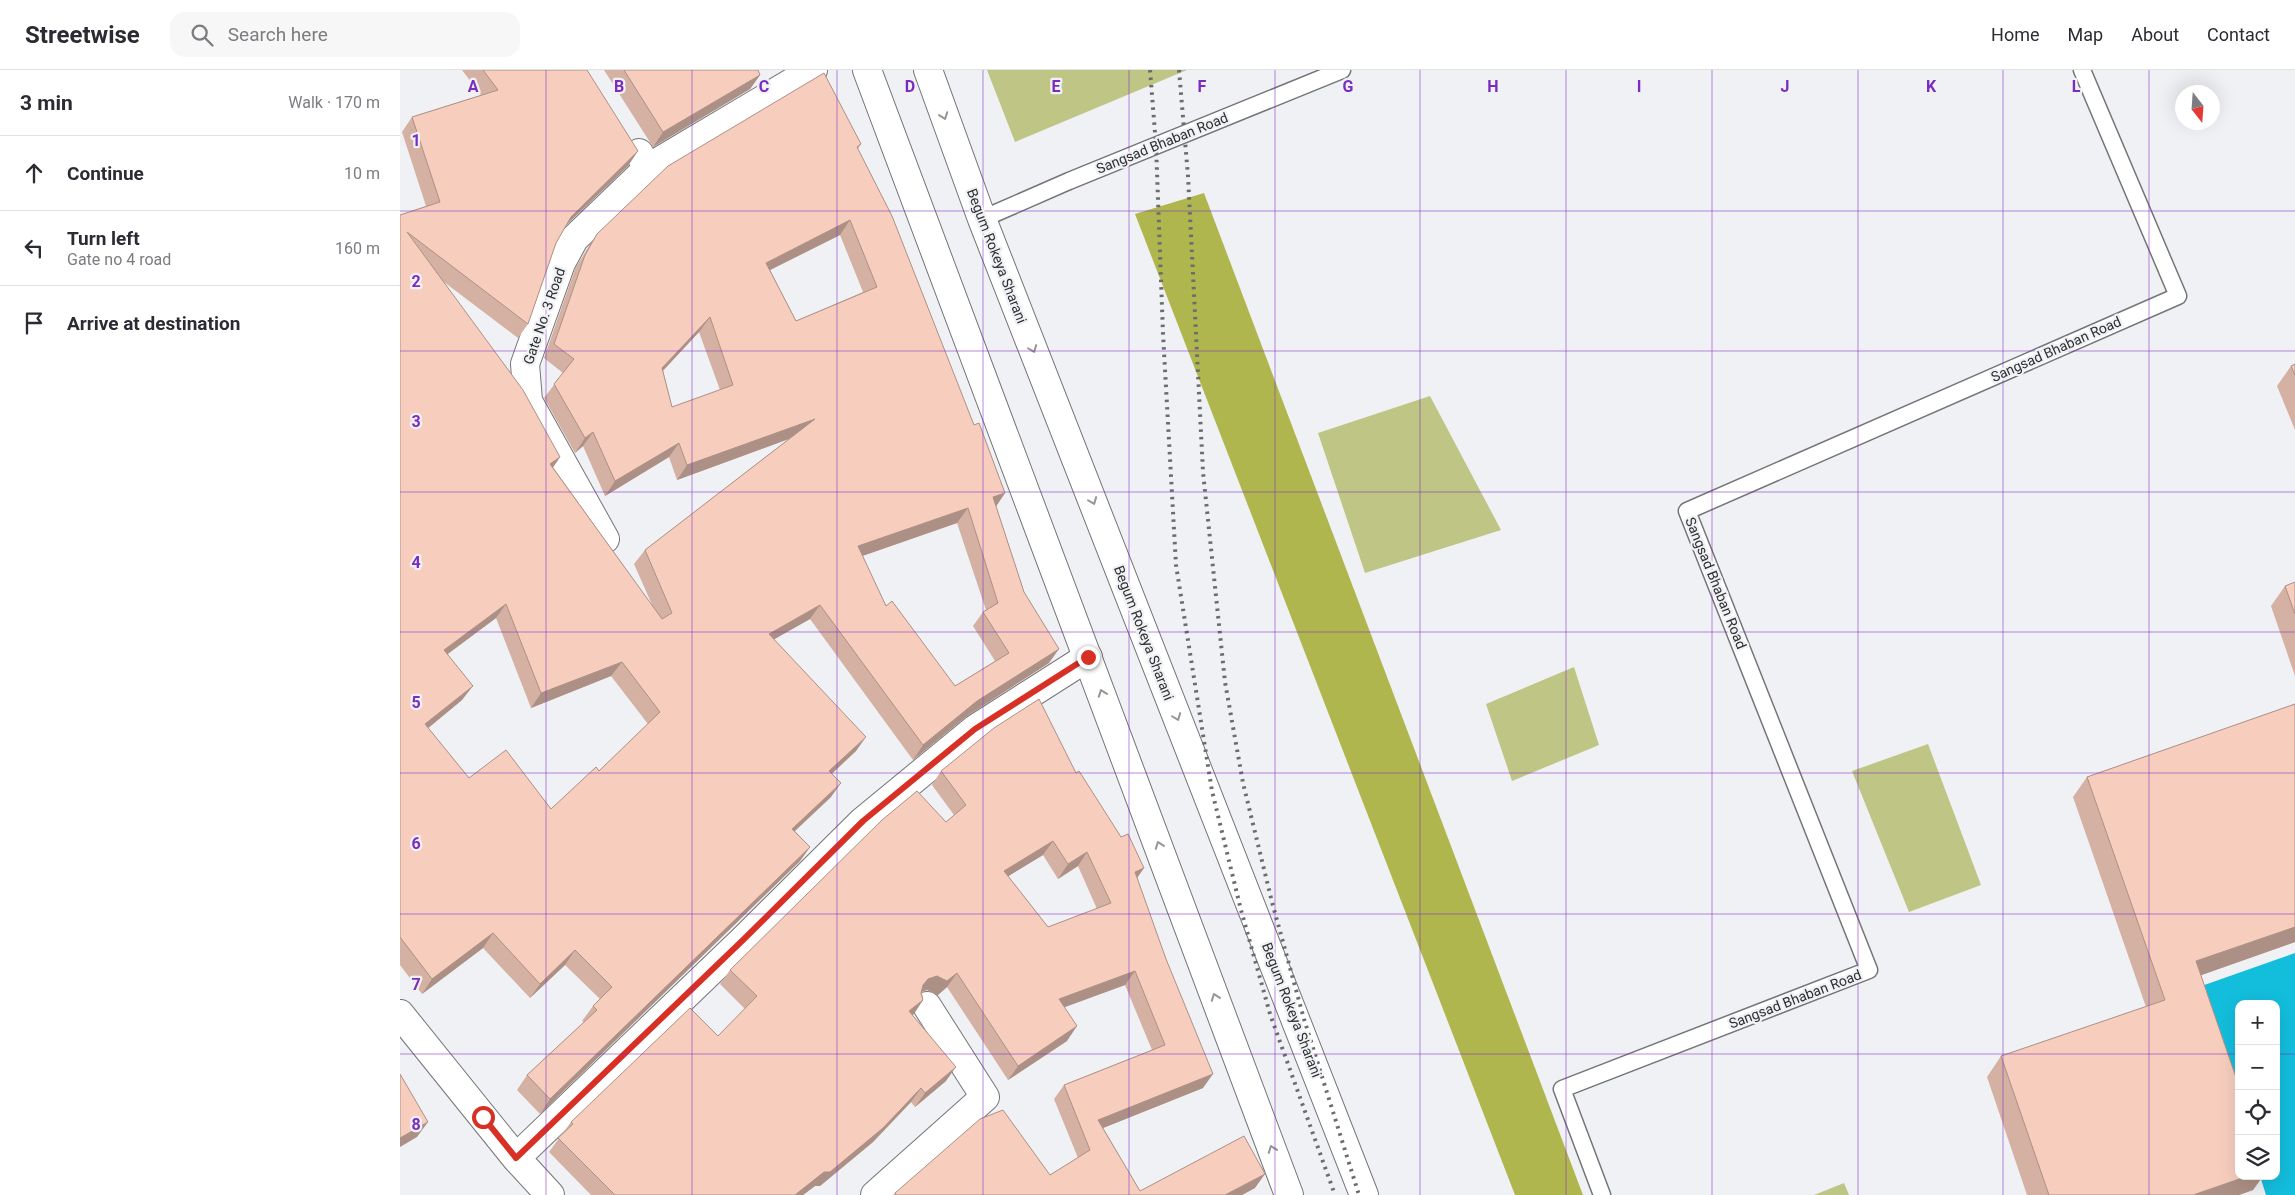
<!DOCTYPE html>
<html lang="en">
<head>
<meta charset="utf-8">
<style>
	:root { --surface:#fff; --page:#f7f7f7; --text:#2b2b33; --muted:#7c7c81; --line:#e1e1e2 }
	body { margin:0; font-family:Roboto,sans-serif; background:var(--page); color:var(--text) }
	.controls { position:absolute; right:15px; bottom:15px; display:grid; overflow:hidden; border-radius:10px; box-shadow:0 5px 20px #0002 }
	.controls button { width:45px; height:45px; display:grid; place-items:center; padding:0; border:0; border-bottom:1px solid var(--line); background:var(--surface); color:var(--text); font:25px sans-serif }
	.compass { position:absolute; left:1775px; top:15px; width:45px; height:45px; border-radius:50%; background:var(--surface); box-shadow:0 5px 20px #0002; rotate:163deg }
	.stop { position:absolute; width:15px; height:15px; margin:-11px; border:4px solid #d93025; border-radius:50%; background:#fff }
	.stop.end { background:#d93025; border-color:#fff; box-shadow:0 1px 5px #0008 }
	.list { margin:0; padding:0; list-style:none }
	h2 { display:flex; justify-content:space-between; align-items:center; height:65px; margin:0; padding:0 20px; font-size:21px }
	h2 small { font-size:16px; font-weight:400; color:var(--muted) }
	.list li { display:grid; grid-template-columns:32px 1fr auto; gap:15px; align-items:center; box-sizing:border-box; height:75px; padding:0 20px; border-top:1px solid var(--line) }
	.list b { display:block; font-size:19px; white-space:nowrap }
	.list p { margin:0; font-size:16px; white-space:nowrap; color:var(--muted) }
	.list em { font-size:16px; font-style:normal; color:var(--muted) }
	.icon { flex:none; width:28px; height:28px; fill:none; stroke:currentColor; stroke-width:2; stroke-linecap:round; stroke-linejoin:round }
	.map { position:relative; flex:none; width:1895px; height:1125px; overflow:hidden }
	header { display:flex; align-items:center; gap:30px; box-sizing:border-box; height:70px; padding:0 25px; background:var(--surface); border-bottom:1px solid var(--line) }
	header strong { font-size:24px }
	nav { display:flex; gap:28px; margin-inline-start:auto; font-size:18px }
	.search { width:350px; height:45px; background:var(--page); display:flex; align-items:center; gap:12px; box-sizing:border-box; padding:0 18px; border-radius:15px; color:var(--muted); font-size:19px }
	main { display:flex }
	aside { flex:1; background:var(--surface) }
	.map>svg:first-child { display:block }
</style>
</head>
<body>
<header>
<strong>Streetwise</strong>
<div class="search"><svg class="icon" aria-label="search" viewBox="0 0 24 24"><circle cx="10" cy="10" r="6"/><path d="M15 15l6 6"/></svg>Search here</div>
<nav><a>Home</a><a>Map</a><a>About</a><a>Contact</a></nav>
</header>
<main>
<aside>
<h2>3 min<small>Walk · 170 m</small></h2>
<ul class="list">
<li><svg class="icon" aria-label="ahead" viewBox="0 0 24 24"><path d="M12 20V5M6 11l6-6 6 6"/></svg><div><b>Continue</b></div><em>10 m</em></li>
<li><svg class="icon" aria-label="left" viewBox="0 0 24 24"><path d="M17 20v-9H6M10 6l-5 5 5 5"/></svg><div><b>Turn left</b><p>Gate no 4 road</p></div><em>160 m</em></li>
<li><svg class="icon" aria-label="arrive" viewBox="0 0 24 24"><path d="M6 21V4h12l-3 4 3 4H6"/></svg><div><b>Arrive at destination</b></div></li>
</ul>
</aside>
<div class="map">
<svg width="1895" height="1125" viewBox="0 0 1895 1125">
	<rect width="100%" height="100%" fill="#f0f1f5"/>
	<path fill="#bfc584" d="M587 0H787L615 72Z
		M1030 326 1101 460 965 503 918 363Z
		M1174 597 1199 675 1112 711 1086 634Z
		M1528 674 1581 815 1509 842 1452 701Z
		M1444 1113 1449 1125H1414Z"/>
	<path fill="#b0b64e" d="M804 123 1183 1125H1115L735 144Z"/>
	<path fill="#13bedd" d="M1895 883V1125H1866L1860 1106H1876V934H1839V1048L1793 919Z"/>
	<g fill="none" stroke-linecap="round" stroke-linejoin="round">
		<g stroke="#747578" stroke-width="19">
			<path id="lane" d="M582 149 669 111 942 0
				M1202 1125 1162 1019 1469 900 1287 441 1778 226 1682 0"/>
		</g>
		<g stroke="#747578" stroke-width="30">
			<path id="street" d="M239 83 248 98 413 0
				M205 469 128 331 125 294 161 193 174 169 248 98
				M0 944 116 1088 150 1125
				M116 1088 343 870 463 751 575 659 688 587
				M475 1125 585 1027 527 936"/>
		</g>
		<g stroke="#747578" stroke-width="30">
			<path id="primary" d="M467 0 889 1125
				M528 0 582 149 964 1125"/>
		</g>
		<use href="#lane" stroke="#fff" stroke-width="16"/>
		<use href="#street" stroke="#fff" stroke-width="28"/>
		<use href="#primary" stroke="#fff" stroke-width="28"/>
		<path stroke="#6b6c6e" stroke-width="4" stroke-dasharray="2.5 5" stroke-linecap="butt" d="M750 0 756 75 763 264 776 495 812 721 841 840 870 944 935 1125
			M779 0 788 106 803 402 825 612 843 713 872 832 904 949 959 1125"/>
	</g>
	<path fill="#d4b1a3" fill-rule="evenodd" d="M62 0H187L228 96 165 156 156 173 128 254 118 268 44 212 160 387 153 397 253 537 234 494 245 480 389 369 277 410 269 387 205 426 183 376 175 383 144 328 163 303 144 288 175 199 187 179 197 164 461 74 458 79 574 355 605 423 596 436 624 522 649 593 567 646 513 690 410 549 374 569 456 681 432 704 431 727 395 761 410 777 400 791 140 1044 117 1020 127 1005 184 952 182 951 193 936 200 929 165 895 130 928 83 878 22 924 0 895V145L26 136 2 62 12 47 81 25ZM440 165 463 222 396 251 370 200ZM299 262 320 320 272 337 263 301ZM557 453 586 540 583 542 573 556 595 591 555 616 486 536 462 486ZM96 548 131 638 211 606 248 654 199 701 151 739 69 708 28 658 62 630 48 584Z
		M204 0H358L360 5 350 19 253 77Z
		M1895 294V360L1877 316 1891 296Z
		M1895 512V606L1871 536 1885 516Z
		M1895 634V872L1801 905 1839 1106H1863L1853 1120 1839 1125H1627L1587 1007 1601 986 1746 937 1673 727 1687 707Z
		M541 701 676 703 721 767 744 798 737 808 803 1018 703 1058 740 1121 855 1118 842 1125H493L495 1123 650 1105 678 1088 654 1029 664 1015 752 980 725 915 664 937 667 971 608 1010 547 917 538 925 527 920 522 922 523 930 512 945 546 1011 515 1037 511 1032 473 1072 420 1116H415L403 1125H191L149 1082 171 1052 318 966 345 939 320 914 330 900 546 752 554 745 532 715ZM643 785 658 809 678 796 697 839 648 857 608 806Z"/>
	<path fill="#ad9085" d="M360 5 350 19 253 77 263 62Z
		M238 81 228 96 160 161 171 147Z
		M450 150 440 165 356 207 366 193Z
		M310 247 299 262 252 312 262 298Z
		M415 349 405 363 277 410 287 395Z
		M193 362 183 376 175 383 185 368Z
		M279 373 269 387 205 426 215 411Z
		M160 387 150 402V394Z
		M605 423 595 438 593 427Z
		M568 438 557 453 448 491 458 476Z
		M106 534 96 548 34 594 44 580Z
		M420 535 410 549 359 578 369 564Z
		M659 579 649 593 567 646 513 690 523 675 577 631Z
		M222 592 211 606 131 638 141 623Z
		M73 616 62 630 15 669 25 654Z
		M466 667 456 681 419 715 429 701Z
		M441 713 431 727 382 773 392 759Z
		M653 771 643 785 594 815 604 801Z
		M410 777 400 791 140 1044 150 1029Z
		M687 782 678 796 658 809 668 794Z
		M744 798 734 812 735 802Z
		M1895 857V872L1782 912 1796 891Z
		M93 863 83 878 22 924 32 909Z
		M175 880 165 895 130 928 140 914Z
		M735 901 725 915 649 943 659 929Z
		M557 903 547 917 538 925 527 920 518 923 523 915 528 909 537 906Z
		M523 930 514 944 499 955 509 941Z
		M677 956 667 971 608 1010 618 996Z
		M556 997 546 1011 515 1037 525 1023Z
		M813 1004 803 1018 688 1064 698 1050Z
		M521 1018 511 1032 473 1072 420 1116H415L403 1125H395Z
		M28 1052 17 1067 0 1077V1068Z
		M865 1104 855 1118 842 1125H825Z
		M1848 1106H1863L1853 1120 1839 1125H1793Z"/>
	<path fill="#f7cebe" stroke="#ad9085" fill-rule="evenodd" d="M83 0H187L238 81 171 147 156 173 128 254 7 162 123 320 160 387 150 394 262 549 272 543 245 480 415 349 287 395 279 373 215 411 193 362 185 368 154 314 174 289 154 274 185 185 197 164 268 96 424 3 461 74 457 77 492 146 574 355 579 353 605 423 593 427 624 522 659 579 577 631 523 675 420 535 369 564 466 667 429 701 441 713 392 759 410 777 150 1029 127 1005 197 940 193 936 212 917 175 880 140 914 93 863 32 909 0 867V145L40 132 12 47 98 20ZM450 150 477 217 396 251 366 193ZM310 247 333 315 272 337 262 298ZM568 438 598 533 583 542 609 583 555 616 492 531 486 536 458 476ZM106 534 141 623 222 592 260 642 199 701 196 697 151 739 106 680 69 708 25 654 73 616 44 580Z
		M224 0H358L360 5 263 62Z
		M1895 294V305L1891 296Z
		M1895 512V544L1885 516Z
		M639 629 676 703 679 701 721 767 728 764 744 798 735 802 766 889 813 1004 698 1050 740 1121 844 1066 865 1104 825 1125H496L495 1123 580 1049 603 1040 650 1105 690 1080 664 1015 765 975 735 901 659 929 677 956 618 996 557 903 547 911 537 906 528 909 523 915 521 923 523 930 509 941 556 997 525 1023 521 1018 483 1058 430 1102H424L395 1125H215L158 1068 173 1054 171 1052 290 938 318 966 357 926 330 900 482 750 517 721 546 752 566 735 541 701 594 658ZM653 771 668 794 687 782 711 833 648 857 604 801Z
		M1895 634V857L1796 891 1839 1016V1106H1848L1793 1125H1649L1601 986 1765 930 1687 707Z
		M0 1004 28 1052 0 1068Z"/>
	<defs><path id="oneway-chevron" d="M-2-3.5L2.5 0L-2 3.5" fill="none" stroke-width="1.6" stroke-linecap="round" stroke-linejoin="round" transform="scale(1.25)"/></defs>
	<g stroke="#969697">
		<use href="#oneway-chevron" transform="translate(544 46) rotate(70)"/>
		<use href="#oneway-chevron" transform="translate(633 279) rotate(69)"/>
		<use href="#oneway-chevron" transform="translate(693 431) rotate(69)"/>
		<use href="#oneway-chevron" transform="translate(702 623) rotate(-110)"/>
		<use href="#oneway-chevron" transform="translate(777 647) rotate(69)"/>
		<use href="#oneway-chevron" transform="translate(759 775) rotate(-110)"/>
		<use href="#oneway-chevron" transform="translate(815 927) rotate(-110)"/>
		<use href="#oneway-chevron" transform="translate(872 1079) rotate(-110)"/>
	</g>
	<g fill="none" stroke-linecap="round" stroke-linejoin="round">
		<path stroke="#d93025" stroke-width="6" d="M83 1047 116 1088 343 870 463 751 575 659 688 587"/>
	</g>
	<path fill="none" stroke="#7b2cbf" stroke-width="1" stroke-opacity="0.55" d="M146 0V1125M292 0V1125M437 0V1125M583 0V1125M729 0V1125M875 0V1125M1020 0V1125M1166 0V1125M1312 0V1125M1458 0V1125M1603 0V1125M1749 0V1125M0 141H1895M0 281H1895M0 422H1895M0 562H1895M0 703H1895M0 844H1895M0 984H1839M1876 984H1895"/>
	<g text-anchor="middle" stroke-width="4.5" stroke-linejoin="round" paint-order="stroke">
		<g font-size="14" fill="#2d2e2f" stroke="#f0f1f5">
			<text transform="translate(762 73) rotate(-22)" y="5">Sangsad Bhaban Road</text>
			<text transform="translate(597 186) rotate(69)" y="5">Begum Rokeya Sharani</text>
			<text transform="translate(144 246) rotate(-71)" y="5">Gate No. 3 Road</text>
			<text transform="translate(1656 279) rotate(-24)" y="5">Sangsad Bhaban Road</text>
			<text transform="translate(1316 513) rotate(68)" y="5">Sangsad Bhaban Road</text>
			<text transform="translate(744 563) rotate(69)" y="5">Begum Rokeya Sharani</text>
			<text transform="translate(1395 929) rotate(-21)" y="5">Sangsad Bhaban Road</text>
			<text transform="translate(892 940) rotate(69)" y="5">Begum Rokeya Sharani</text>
		</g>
	</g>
	<g font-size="16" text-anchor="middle" font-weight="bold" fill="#7b2cbf" stroke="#f0f1f5" stroke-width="4.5" stroke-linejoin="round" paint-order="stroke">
		<text x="73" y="22">A</text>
		<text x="219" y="22">B</text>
		<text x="364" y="22">C</text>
		<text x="510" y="22">D</text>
		<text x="656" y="22">E</text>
		<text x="802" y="22">F</text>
		<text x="948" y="22">G</text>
		<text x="1093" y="22">H</text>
		<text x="1239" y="22">I</text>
		<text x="1385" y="22">J</text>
		<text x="1531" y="22">K</text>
		<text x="1676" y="22">L</text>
		<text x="16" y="76">1</text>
		<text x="16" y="217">2</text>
		<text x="16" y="357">3</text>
		<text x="16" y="498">4</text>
		<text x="16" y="638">5</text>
		<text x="16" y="779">6</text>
		<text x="16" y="920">7</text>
		<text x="16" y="1060">8</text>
	</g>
</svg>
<div class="controls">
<button>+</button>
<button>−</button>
<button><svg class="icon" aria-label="locate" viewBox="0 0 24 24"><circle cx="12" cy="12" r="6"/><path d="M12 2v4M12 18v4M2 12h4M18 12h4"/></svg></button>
<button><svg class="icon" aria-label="layers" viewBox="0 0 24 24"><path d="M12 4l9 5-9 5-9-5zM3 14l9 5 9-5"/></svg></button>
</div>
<svg class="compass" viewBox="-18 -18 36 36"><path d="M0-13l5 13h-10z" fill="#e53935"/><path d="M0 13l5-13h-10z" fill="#7c7c81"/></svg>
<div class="stop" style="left:83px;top:1047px"></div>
<div class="stop end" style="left:688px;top:587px"></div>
</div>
</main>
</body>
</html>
